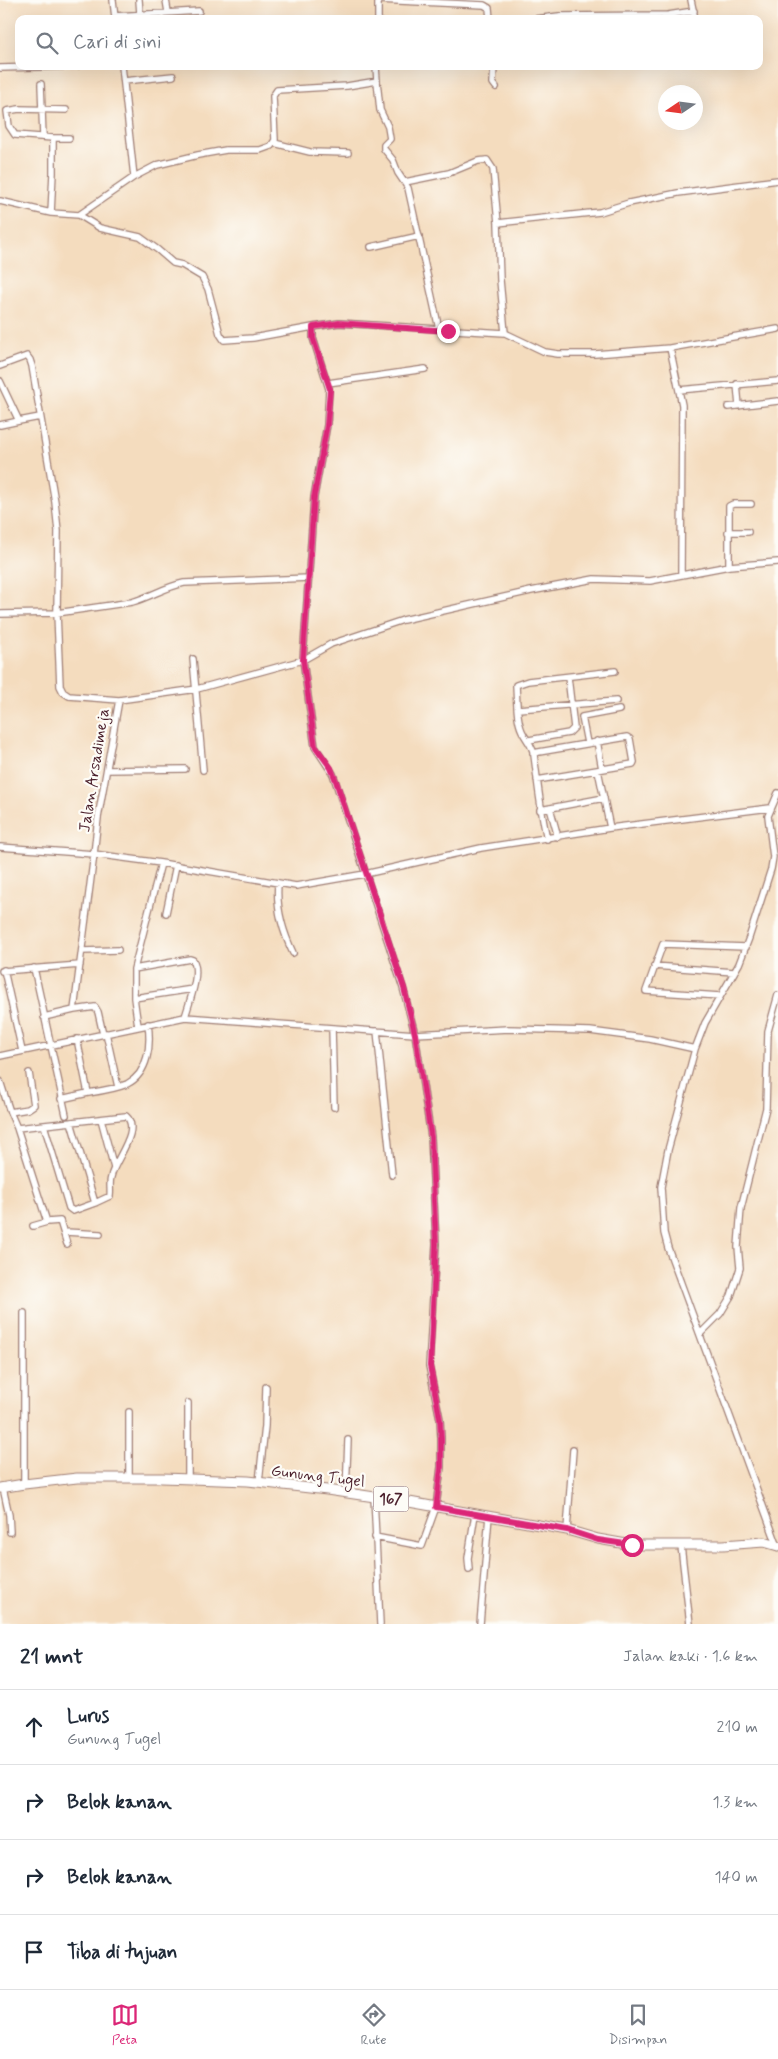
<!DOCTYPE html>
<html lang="id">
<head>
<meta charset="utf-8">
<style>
	:root { --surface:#fff; --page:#f2f2f3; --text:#1f2937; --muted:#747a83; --line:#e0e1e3; --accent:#db2777 }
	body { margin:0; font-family:Mynerve,sans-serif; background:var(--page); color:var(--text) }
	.compass { position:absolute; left:658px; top:85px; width:45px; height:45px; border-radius:50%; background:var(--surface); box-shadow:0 5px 20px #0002; rotate:257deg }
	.stop { position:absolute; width:15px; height:15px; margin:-11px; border:4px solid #db2777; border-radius:50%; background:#fff }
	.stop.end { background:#db2777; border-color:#fff; box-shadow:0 1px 5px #0008 }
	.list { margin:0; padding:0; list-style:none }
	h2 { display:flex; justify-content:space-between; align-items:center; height:65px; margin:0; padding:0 20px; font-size:21px }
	h2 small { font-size:16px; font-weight:400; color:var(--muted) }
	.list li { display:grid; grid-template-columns:32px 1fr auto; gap:15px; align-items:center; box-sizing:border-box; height:75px; padding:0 20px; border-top:1px solid var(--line) }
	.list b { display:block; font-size:19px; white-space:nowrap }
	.list p { margin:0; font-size:16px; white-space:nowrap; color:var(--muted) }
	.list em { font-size:16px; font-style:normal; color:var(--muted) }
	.icon { flex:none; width:28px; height:28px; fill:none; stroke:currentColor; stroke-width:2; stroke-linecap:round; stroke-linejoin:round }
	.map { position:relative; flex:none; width:778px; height:1624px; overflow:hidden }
	.search { position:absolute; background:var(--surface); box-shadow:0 5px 20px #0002; left:15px; right:15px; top:15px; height:55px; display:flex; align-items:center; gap:12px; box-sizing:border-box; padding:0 18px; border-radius:10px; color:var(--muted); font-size:19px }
	.sheet { height:365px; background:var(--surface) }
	nav { display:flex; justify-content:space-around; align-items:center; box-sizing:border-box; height:70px; border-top:1px solid var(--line); background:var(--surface); font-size:14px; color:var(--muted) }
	nav a { display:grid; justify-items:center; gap:2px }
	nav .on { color:var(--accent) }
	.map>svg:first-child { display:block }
</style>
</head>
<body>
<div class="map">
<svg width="778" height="1624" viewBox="0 0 778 1624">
	<rect width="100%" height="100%" fill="#fdfcf7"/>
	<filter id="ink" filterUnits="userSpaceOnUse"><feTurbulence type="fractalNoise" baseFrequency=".02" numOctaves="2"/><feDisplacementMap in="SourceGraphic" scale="10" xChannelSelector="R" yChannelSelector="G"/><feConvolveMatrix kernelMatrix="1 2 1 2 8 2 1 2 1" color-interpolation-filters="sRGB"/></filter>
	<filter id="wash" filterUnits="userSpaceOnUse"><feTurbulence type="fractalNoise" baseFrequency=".0096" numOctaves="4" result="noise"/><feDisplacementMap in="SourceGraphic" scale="20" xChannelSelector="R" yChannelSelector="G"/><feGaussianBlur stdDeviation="1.12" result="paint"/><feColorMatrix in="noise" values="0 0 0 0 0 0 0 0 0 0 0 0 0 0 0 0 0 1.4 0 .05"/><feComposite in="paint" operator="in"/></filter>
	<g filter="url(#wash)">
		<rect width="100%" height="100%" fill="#f4dcbe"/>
	</g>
	<g filter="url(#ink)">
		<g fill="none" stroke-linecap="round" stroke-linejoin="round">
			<g stroke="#9f7e74" stroke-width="8">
				<path id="street" d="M113 0 115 18
					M139 0 140 14
					M166 0 168 12
					M378 0 484 5 489 8 490 19
					M691 0 695 19
					M115 16 199 11
					M378 19V0
					M535 19 559 16 668 15 694 11
					M122 66 134 177
					M494 66 493 83 496 87
					M0 68 77 66
					M124 81 173 76
					M377 81 380 110 388 127 390 139 384 145V149L393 160 398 173 408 188 439 329
					M41 84 43 137
					M53 138H69
					M274 143 310 152 348 153
					M405 182 449 173 478 161 487 160 493 169 498 223
					M0 201 51 213 79 215 134 177 157 165 198 155 226 150H260L271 146 275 140 273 96 277 90 347 86 377 81 376 66
					M51 213 53 173V138L15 135 9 126 7 111 19 109 66 110
					M79 215 100 228 140 237 158 250 173 263 182 265 202 277 208 289 220 334 224 340 253 338 313 327
					M371 247 419 236
					M505 333 500 280 498 223 600 212 629 203 678 193 778 180
					M670 348 682 405 681 575
					M0 366 27 356 30 360 32 366 55 502 58 531 57 613 60 686 63 692 69 696 119 700 197 689 303 660 314 497 327 425 329 389 313 338V327L339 323 505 333 545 352 558 354H595L670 348 778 329
					M0 381 19 421 40 417
					M328 383 425 369
					M737 384 739 406
					M679 390 778 381
					M728 407 778 401
					M0 425 19 421
					M728 532H748
					M729 566V506L733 504H751
					M0 614 57 613 132 602C150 597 165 587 184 583L309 578
					M193 659 203 770
					M518 709 616 701
					M529 740 569 733 574 728 568 677
					M597 741 602 769
					M587 743 582 717 619 710
					M533 753 627 737 630 739 634 762 633 764 537 780
					M107 770 185 769
					M598 770 610 828
					M550 808 558 837
					M540 810 604 798
					M547 839C540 809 538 784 534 755 532 744 526 740 522 731 516 718 517 700 516 685L528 681 615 671
					M0 847 94 854 98 818 119 700
					M278 884C276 907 283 932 293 953
					M166 913 176 865
					M82 951 118 950
					M654 966 734 972
					M34 968 66 1115
					M134 969 161 863
					M4 970 22 1051
					M2 971 80 965
					M720 996 646 991 663 944 746 947
					M134 998V969L190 959 193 960C201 973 189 1003 185 1017
					M44 1017 74 1010
					M138 1026 134 998 193 989
					M332 1028 334 1107
					M377 1031 392 1175
					M106 1033 118 1087
					M103 1034 98 1012 95 1007 74 1010 94 854 161 863 296 886 365 874 481 848 610 828 770 808
					M0 1056 185 1017 415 1034 508 1029 590 1031 650 1039 695 1049
					M0 1081 10 1112 17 1128 47 1222 60 1221 67 1244
					M88 1093C101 1091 115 1089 127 1084 149 1073 151 1044 148 1024
					M61 1099 88 1093 77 1039
					M10 1112 28 1109 34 1105 29 1073
					M101 1119 114 1168
					M44 1125 69 1208 73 1211 95 1203 71 1122
					M17 1128 126 1116C142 1130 114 1160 111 1177 109 1183 111 1190 110 1196L95 1203
					M33 1226 47 1222
					M65 1232 100 1234
					M24 1313V1484
					M700 1334 720 1314 731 1296 740 1268 738 1247 741 1208 766 1108 768 1031 778 995
					M129 1478V1412
					M188 1479V1403
					M259 1482 265 1426 266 1387
					M3 1488 9 1515 10 1532
					M346 1493 348 1440
					M374 1497 380 1624
					M567 1530 573 1450
					M375 1537 422 1546 436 1507 441 1467V1438L440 1419 429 1366 436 1244 431 1137 415 1034 403 988 333 774 315 747 303 660 331 644 403 620 531 591 594 579 650 581 729 566 778 562
					M681 1546 690 1624
					M778 1547 668 1248 664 1233 661 1187 668 1150 695 1049 705 1023 739 964 749 938 771 869 773 857 768 816 778 793
					M469 1569 468 1558 475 1514
					M480 1624 489 1516"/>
			</g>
			<g stroke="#9f7e74" stroke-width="11">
				<path id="primary" d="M0 1488 24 1484 77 1478H162L248 1481 327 1490 409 1502 567 1530 598 1539 632 1545H723L764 1542 778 1546"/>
			</g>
			<use href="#street" stroke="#fff" stroke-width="5.5"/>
			<use href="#primary" stroke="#fff" stroke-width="9"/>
		</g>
	</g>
	<g fill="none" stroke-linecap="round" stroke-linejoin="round" filter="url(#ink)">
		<path stroke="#db2777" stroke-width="6" d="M448 331 339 323 313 327V338L330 389 327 425 314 497 303 660 315 746 331 768 336 781 404 988 415 1034 431 1137 436 1244 430 1366 440 1419 441 1438V1467L436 1507 567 1530 598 1540 632 1545"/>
	</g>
	<g text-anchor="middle" stroke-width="4.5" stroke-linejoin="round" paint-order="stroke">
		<rect fill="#fdfcf7" stroke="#806168" stroke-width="1" x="373.5" y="1486.5" width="35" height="25" rx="4"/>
		<g font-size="15" font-weight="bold" fill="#4a1f2b">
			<text x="391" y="1504">167</text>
		</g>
		<g font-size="16" fill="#4a1f2b" stroke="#fdfcf7">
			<text transform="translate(93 770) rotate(-81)" y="6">Jalan Arsadimeja</text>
			<text transform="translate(318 1475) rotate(7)" y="6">Gunung Tugel</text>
		</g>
	</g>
</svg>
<svg class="compass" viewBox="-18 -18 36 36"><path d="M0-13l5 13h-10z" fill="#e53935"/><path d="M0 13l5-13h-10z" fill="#747a83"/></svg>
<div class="stop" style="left:632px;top:1545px"></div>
<div class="stop end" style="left:448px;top:331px"></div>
<div class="search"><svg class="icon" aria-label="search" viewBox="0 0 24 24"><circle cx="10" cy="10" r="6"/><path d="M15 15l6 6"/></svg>Cari di sini</div>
</div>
<section class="sheet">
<h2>21 mnt<small>Jalan kaki · 1.6 km</small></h2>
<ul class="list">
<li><svg class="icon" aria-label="ahead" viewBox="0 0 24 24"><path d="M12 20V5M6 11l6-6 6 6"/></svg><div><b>Lurus</b><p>Gunung Tugel</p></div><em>210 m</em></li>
<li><svg class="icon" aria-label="right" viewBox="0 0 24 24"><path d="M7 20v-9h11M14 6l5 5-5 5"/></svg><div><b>Belok kanan</b></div><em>1.3 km</em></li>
<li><svg class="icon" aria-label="right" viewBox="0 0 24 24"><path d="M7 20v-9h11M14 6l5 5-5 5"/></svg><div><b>Belok kanan</b></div><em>140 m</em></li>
<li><svg class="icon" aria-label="arrive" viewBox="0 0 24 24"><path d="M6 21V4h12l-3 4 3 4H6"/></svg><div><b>Tiba di tujuan</b></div></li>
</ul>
</section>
<nav>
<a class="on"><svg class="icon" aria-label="map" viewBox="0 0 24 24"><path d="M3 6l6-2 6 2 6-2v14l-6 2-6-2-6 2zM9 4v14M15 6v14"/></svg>Peta</a>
<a><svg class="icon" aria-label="directions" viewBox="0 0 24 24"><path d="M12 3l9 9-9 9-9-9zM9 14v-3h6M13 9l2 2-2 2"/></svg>Rute</a>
<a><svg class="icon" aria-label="saved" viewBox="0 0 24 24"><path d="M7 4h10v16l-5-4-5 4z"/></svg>Disimpan</a>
</nav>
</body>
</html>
